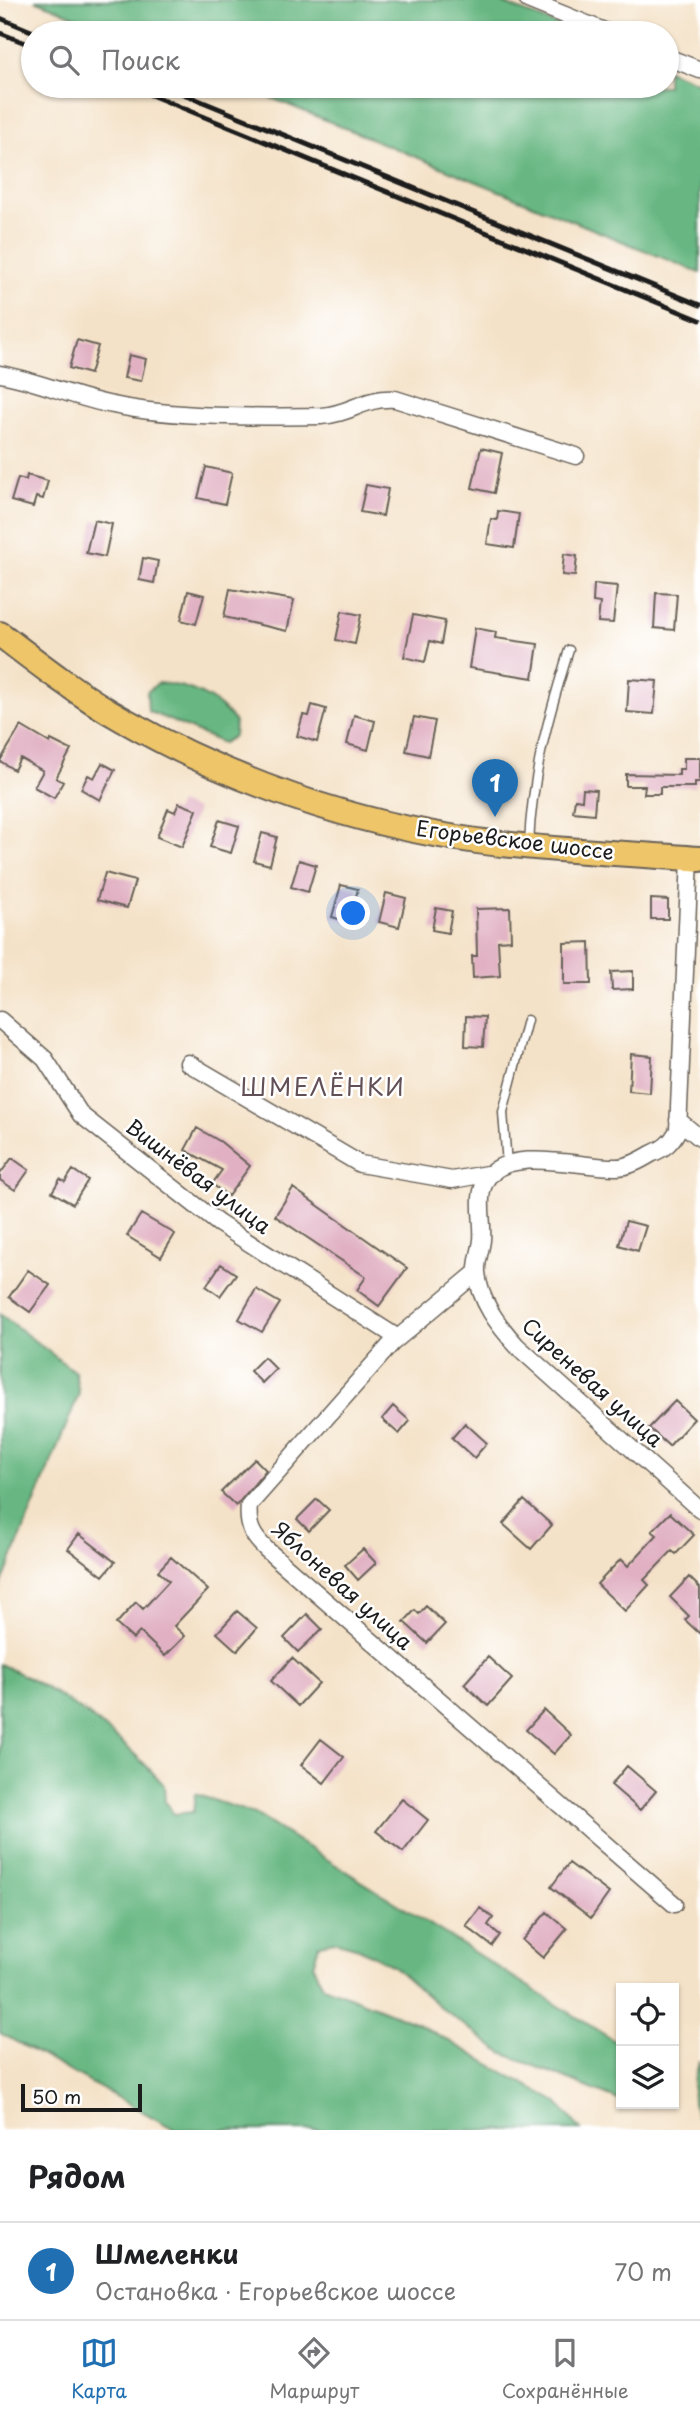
<!DOCTYPE html>
<html lang="ru">
<head>
<meta charset="utf-8">
<style>
	:root { --surface:#fff; --page:#f6f6f6; --text:#202124; --muted:#757577; --line:#e0e0e0; --accent:#1f6fb2 }
	body { margin:0; font-family:"Playpen Sans",sans-serif; background:var(--page); color:var(--text) }
	.controls { position:absolute; right:21px; bottom:21px; display:grid; overflow:hidden; border-radius:0px; box-shadow:0 2px 5px #0004 }
	.controls button { width:63px; height:63px; display:grid; place-items:center; padding:0; border:0; border-bottom:2px solid var(--line); background:var(--surface); color:var(--text); font:35px sans-serif }
	.scale { position:absolute; left:21px; bottom:18px; width:121px; box-sizing:border-box; padding-left:7px; border:4px solid #1c1c1c; border-top:0; font-size:19px; line-height:24px; white-space:nowrap; color:#1c1c1c; -webkit-text-stroke:5px #fff; paint-order:stroke }
	.you { position:absolute; left:354px; top:914px; width:24px; height:24px; margin:-18px; border:5px solid #fff; border-radius:50%; background:#1a73e8; box-shadow:0 0 0 10px #1a73e833 }
	.badge { display:grid; place-items:center; width:46px; height:46px; border-radius:50%; background:var(--accent); color:#fff; font-size:23px; font-weight:700 }
	.pin { position:absolute; translate:-50% -58px; filter:drop-shadow(0 2px 4px #0008) }
	.pin::after { content:''; position:absolute; top:37px; width:24px; height:21px; background:inherit; clip-path:polygon(0 0,100% 0,50% 100%) }
	.list { margin:0; padding:0; list-style:none }
	h2 { display:flex; justify-content:space-between; align-items:center; height:91px; margin:0; padding:0 28px; font-size:30px }
	h2 small { font-size:23px; font-weight:400; color:var(--muted) }
	.list li { display:grid; grid-template-columns:46px 1fr auto; gap:21px; align-items:center; box-sizing:border-box; height:98px; padding:0 28px; border-top:2px solid var(--line) }
	.list b { display:block; font-size:26px; white-space:nowrap }
	.list p { margin:0; font-size:23px; white-space:nowrap; color:var(--muted) }
	.list em { font-size:23px; font-style:normal; color:var(--muted) }
	.icon { flex:none; width:38px; height:38px; fill:none; stroke:currentColor; stroke-width:2; stroke-linecap:round; stroke-linejoin:round }
	.map { position:relative; flex:none; width:700px; height:2130px; overflow:hidden }
	.search { position:absolute; background:var(--surface); box-shadow:0 2px 5px #0004; left:21px; right:21px; top:21px; height:77px; display:flex; align-items:center; gap:18px; box-sizing:border-box; padding:0 24px; border-radius:38px; color:var(--muted); font-size:26px }
	.sheet { height:189px; background:var(--surface) }
	nav { display:flex; justify-content:space-around; align-items:center; box-sizing:border-box; height:98px; border-top:2px solid var(--line); background:var(--surface); font-size:19px; color:var(--muted) }
	nav a { display:grid; justify-items:center; gap:4px }
	nav .on { color:var(--accent) }
	.map>svg:first-child { display:block }
</style>
</head>
<body>
<div class="map">
<svg width="700" height="2130" viewBox="0 0 700 2130">
	<rect width="100%" height="100%" fill="#fff"/>
	<filter id="ink" filterUnits="userSpaceOnUse"><feTurbulence type="fractalNoise" baseFrequency=".0143" numOctaves="2"/><feDisplacementMap in="SourceGraphic" scale="14" xChannelSelector="R" yChannelSelector="G"/><feConvolveMatrix kernelMatrix="1 2 1 2 8 2 1 2 1" color-interpolation-filters="sRGB"/></filter>
	<filter id="wash" filterUnits="userSpaceOnUse"><feTurbulence type="fractalNoise" baseFrequency=".00686" numOctaves="4" result="noise"/><feDisplacementMap in="SourceGraphic" scale="28" xChannelSelector="R" yChannelSelector="G"/><feGaussianBlur stdDeviation="1.57" result="paint"/><feColorMatrix in="noise" values="0 0 0 0 0 0 0 0 0 0 0 0 0 0 0 0 0 1.4 0 .05"/><feComposite in="paint" operator="in"/></filter>
	<g filter="url(#wash)">
		<rect width="100%" height="100%" fill="#f4e2c8"/>
		<path fill="#67b782" stroke="#426a4f" stroke-width="2" d="M35 0H495L577 33H115Z
			M667 70 700 83V273L242 86H667Z
			M158 683C189 685 216 697 235 722L234 736 223 743 148 711 147 692Z
			M0 1314 75 1372 79 1394 0 1588Z
			M0 1664C63 1693 118 1732 164 1785L165 1802 174 1814 193 1812 195 1794 255 1814 621 2045V2101L502 2053 441 2008 393 1966 359 1948 334 1941 319 1944 313 1966 323 1986 417 2023 558 2103 581 2130H176L0 2033Z
			M700 2061V2123C689 2104 692 2081 700 2061Z"/>
		<g id="blocks">
			<path fill="#e1b1c3" d="M77 340 98 346 90 374 69 368Z
				M129 355 146 359 141 381 124 378Z
				M481 448 502 453 494 493 472 488Z
				M206 467 232 473 225 504 198 498Z
				M27 475 48 481 43 499 36 497 33 507 11 501 18 478 26 480Z
				M366 485 388 489 383 516 360 512Z
				M498 511 519 514 514 548 487 544 491 519 497 520Z
				M94 520 112 524 105 557 86 553Z
				M564 554 577 556 575 576 562 575Z
				M143 558 158 561 154 583 139 580Z
				M594 584 617 586 613 623 598 622 600 603 593 602Z
				M230 589 294 600 287 631 224 617Z
				M188 591 204 595 196 624 181 620Z
				M656 593 677 594 674 630 654 628Z
				M342 611 361 615 355 644 336 640Z
				M413 615 445 621 441 644 430 641 425 662 404 657Z
				M475 628 496 632 495 638 538 644 533 678 469 668Z
				M629 679 657 681 654 714 627 712Z
				M312 705 326 709 317 742 297 736 303 715 309 716Z
				M354 715 375 721 368 750 347 744Z
				M414 717 435 721 428 756 406 751Z
				M21 726 50 743 51 740 71 750 56 778 63 782 54 798 34 787 43 771 20 758 14 770 0 761Z
				M684 758H700V782H695V787H660V794H644L645 786H626V774L679 775V769H684Z
				M102 763 115 770 100 800 81 789 88 775 94 778Z
				M583 789 596 790 594 814 573 812 575 799 582 800Z
				M179 803 197 810 182 847 157 837 168 809 175 812Z
				M219 820 239 826 231 853 210 847Z
				M262 833 277 837 270 865 254 861Z
				M299 860 316 865 308 892 291 887Z
				M105 873 135 881 127 908 97 900Z
				M341 885 358 889 349 922 332 917Z
				M386 893 406 898 399 927 379 922Z
				M651 899 668 900V919H651Z
				M436 908 452 911 448 933 432 930Z
				M510 908 511 940 498 941 500 976 473 978 472 956H477L476 909Z
				M590 942 591 984H564V943Z
				M633 971V989L612 990 611 972Z
				M466 1016 485 1017 483 1047 465 1046Z
				M631 1054 652 1056 650 1093 629 1091Z
				M197 1128 221 1142 250 1166 228 1196 212 1184 222 1170 185 1150Z
				M12 1158 29 1170 15 1190 0 1180V1174Z
				M73 1170 88 1180 73 1204 52 1192 60 1179 65 1182Z
				M293 1188 407 1268 379 1306 357 1290 366 1277 275 1216Z
				M141 1214 175 1234 161 1257 127 1236Z
				M626 1221 646 1226 638 1251 619 1245Z
				M221 1264 236 1274 220 1296 206 1286Z
				M28 1270 50 1285 30 1312 9 1297Z
				M256 1289 280 1303 262 1332 239 1319Z
				M264 1357 276 1369 262 1383 250 1371Z
				M675 1401 694 1419 669 1446 649 1428Z
				M393 1406 410 1421 399 1434 382 1419Z
				M465 1423 487 1443 474 1458 452 1438Z
				M255 1459 266 1470 236 1506 221 1492Z
				M317 1499 329 1510 309 1531 297 1519Z
				M524 1500 552 1525 531 1549 503 1524Z
				M670 1513 694 1535 676 1554 672 1551 644 1580 649 1585 625 1611 597 1584 621 1559 628 1566 657 1535 652 1531Z
				M79 1534 115 1562 103 1576 68 1549Z
				M363 1549 376 1563 358 1580 345 1565Z
				M171 1557 208 1590 174 1626 185 1636 165 1656 140 1632 133 1639 116 1624 136 1602 143 1609 169 1581 158 1571Z
				M689 1577 700 1588V1634L685 1620 689 1616 670 1597Z
				M426 1606 445 1624 427 1643 404 1622 415 1610 419 1614Z
				M237 1611 257 1628 237 1651 217 1633Z
				M307 1614 322 1629 298 1652 284 1638Z
				M488 1657 512 1679 488 1706 464 1684Z
				M292 1658 319 1683 298 1706 271 1681Z
				M544 1710 571 1735 554 1754 526 1730Z
				M321 1739 344 1757 324 1783 301 1765Z
				M627 1766 656 1791 640 1810 611 1785Z
				M402 1799 428 1820 403 1852 376 1831Z
				M569 1863 609 1893 591 1918 551 1887Z
				M480 1908 493 1918 488 1925 500 1935 492 1946 466 1926Z
				M547 1912 567 1929 543 1958 522 1940Z"/>
		</g>
	</g>
	<g filter="url(#ink)">
		<use href="#blocks" fill-opacity="0" stroke="#686158" stroke-width="2"/>
		<g fill="none" stroke-linecap="round" stroke-linejoin="round">
			<g stroke="#686158" stroke-width="11">
				<path id="service" d="M529 843C532 775 549 714 569 650
					M507 1165 503 1112 527 1020"/>
			</g>
			<g stroke="#686158" stroke-width="19">
				<path id="minor" d="M528 0 609 33
					M667 57 700 70
					M0 374C39 381 75 398 113 405 173 418 259 417 321 416 352 414 363 397 395 399L576 456
					M690 858 678 1130C671 1143 665 1148 651 1154 641 1160 629 1167 617 1167 583 1168 511 1146 488 1177 475 1195 484 1221 482 1240 481 1250 476 1262 477 1272 479 1301 499 1326 517 1346L700 1510
					M0 1020 45 1059 81 1115 218 1223 398 1338
					M188 1063 360 1164 452 1180 493 1173
					M678 1120 700 1138
					M477 1272 392 1343 249 1505C247 1526 252 1536 267 1550L674 1904"/>
			</g>
			<g stroke="#686158" stroke-width="28">
				<path id="primary" d="M0 634C39 664 79 695 122 719 230 781 354 824 477 841 551 851 626 853 700 859"/>
			</g>
			<use href="#service" stroke="#fff" stroke-width="8"/>
			<use href="#minor" stroke="#fff" stroke-width="16"/>
			<use href="#primary" stroke="#eec569" stroke-width="24"/>
			<path stroke="#1c1c1c" stroke-width="5" d="M0 18 36 33
				M0 33 33 46
				M129 86 700 320
				M164 86 700 305"/>
		</g>
	</g>
	<g text-anchor="middle" stroke-width="5" stroke-linejoin="round" paint-order="stroke">
		<g font-size="21" fill="#1c1c1c" stroke="#fff">
			<text transform="translate(515 841) rotate(7)" y="7">Егорьевское шоссе</text>
			<text transform="translate(198 1177) rotate(37)" y="7">Вишнёвая улица</text>
			<text transform="translate(592 1383) rotate(42)" y="7">Сиреневая улица</text>
			<text transform="translate(342 1586) rotate(42)" y="7">Яблоневая улица</text>
		</g>
		<g font-size="24" letter-spacing="2" fill="#615056" stroke="#fff">
			<text x="323" y="1096">ШМЕЛЁНКИ</text>
		</g>
	</g>
</svg>
<div class="controls">
<button><svg class="icon" aria-label="locate" viewBox="0 0 24 24"><circle cx="12" cy="12" r="6"/><path d="M12 2v4M12 18v4M2 12h4M18 12h4"/></svg></button>
<button><svg class="icon" aria-label="layers" viewBox="0 0 24 24"><path d="M12 4l9 5-9 5-9-5zM3 14l9 5 9-5"/></svg></button>
</div>
<div class="scale">50 m</div>
<div class="you"></div>
<div class="pin badge" style="left:495px;top:817px">1</div>
<div class="search"><svg class="icon" aria-label="search" viewBox="0 0 24 24"><circle cx="10" cy="10" r="6"/><path d="M15 15l6 6"/></svg>Поиск</div>
</div>
<section class="sheet">
<h2>Рядом<small></small></h2>
<ul class="list">
<li><span class="badge">1</span><div><b>Шмеленки</b><p>Остановка · Егорьевское шоссе</p></div><em>70 m</em></li>
</ul>
</section>
<nav>
<a class="on"><svg class="icon" aria-label="map" viewBox="0 0 24 24"><path d="M3 6l6-2 6 2 6-2v14l-6 2-6-2-6 2zM9 4v14M15 6v14"/></svg>Карта</a>
<a><svg class="icon" aria-label="directions" viewBox="0 0 24 24"><path d="M12 3l9 9-9 9-9-9zM9 14v-3h6M13 9l2 2-2 2"/></svg>Маршрут</a>
<a><svg class="icon" aria-label="saved" viewBox="0 0 24 24"><path d="M7 4h10v16l-5-4-5 4z"/></svg>Сохранённые</a>
</nav>
</body>
</html>
